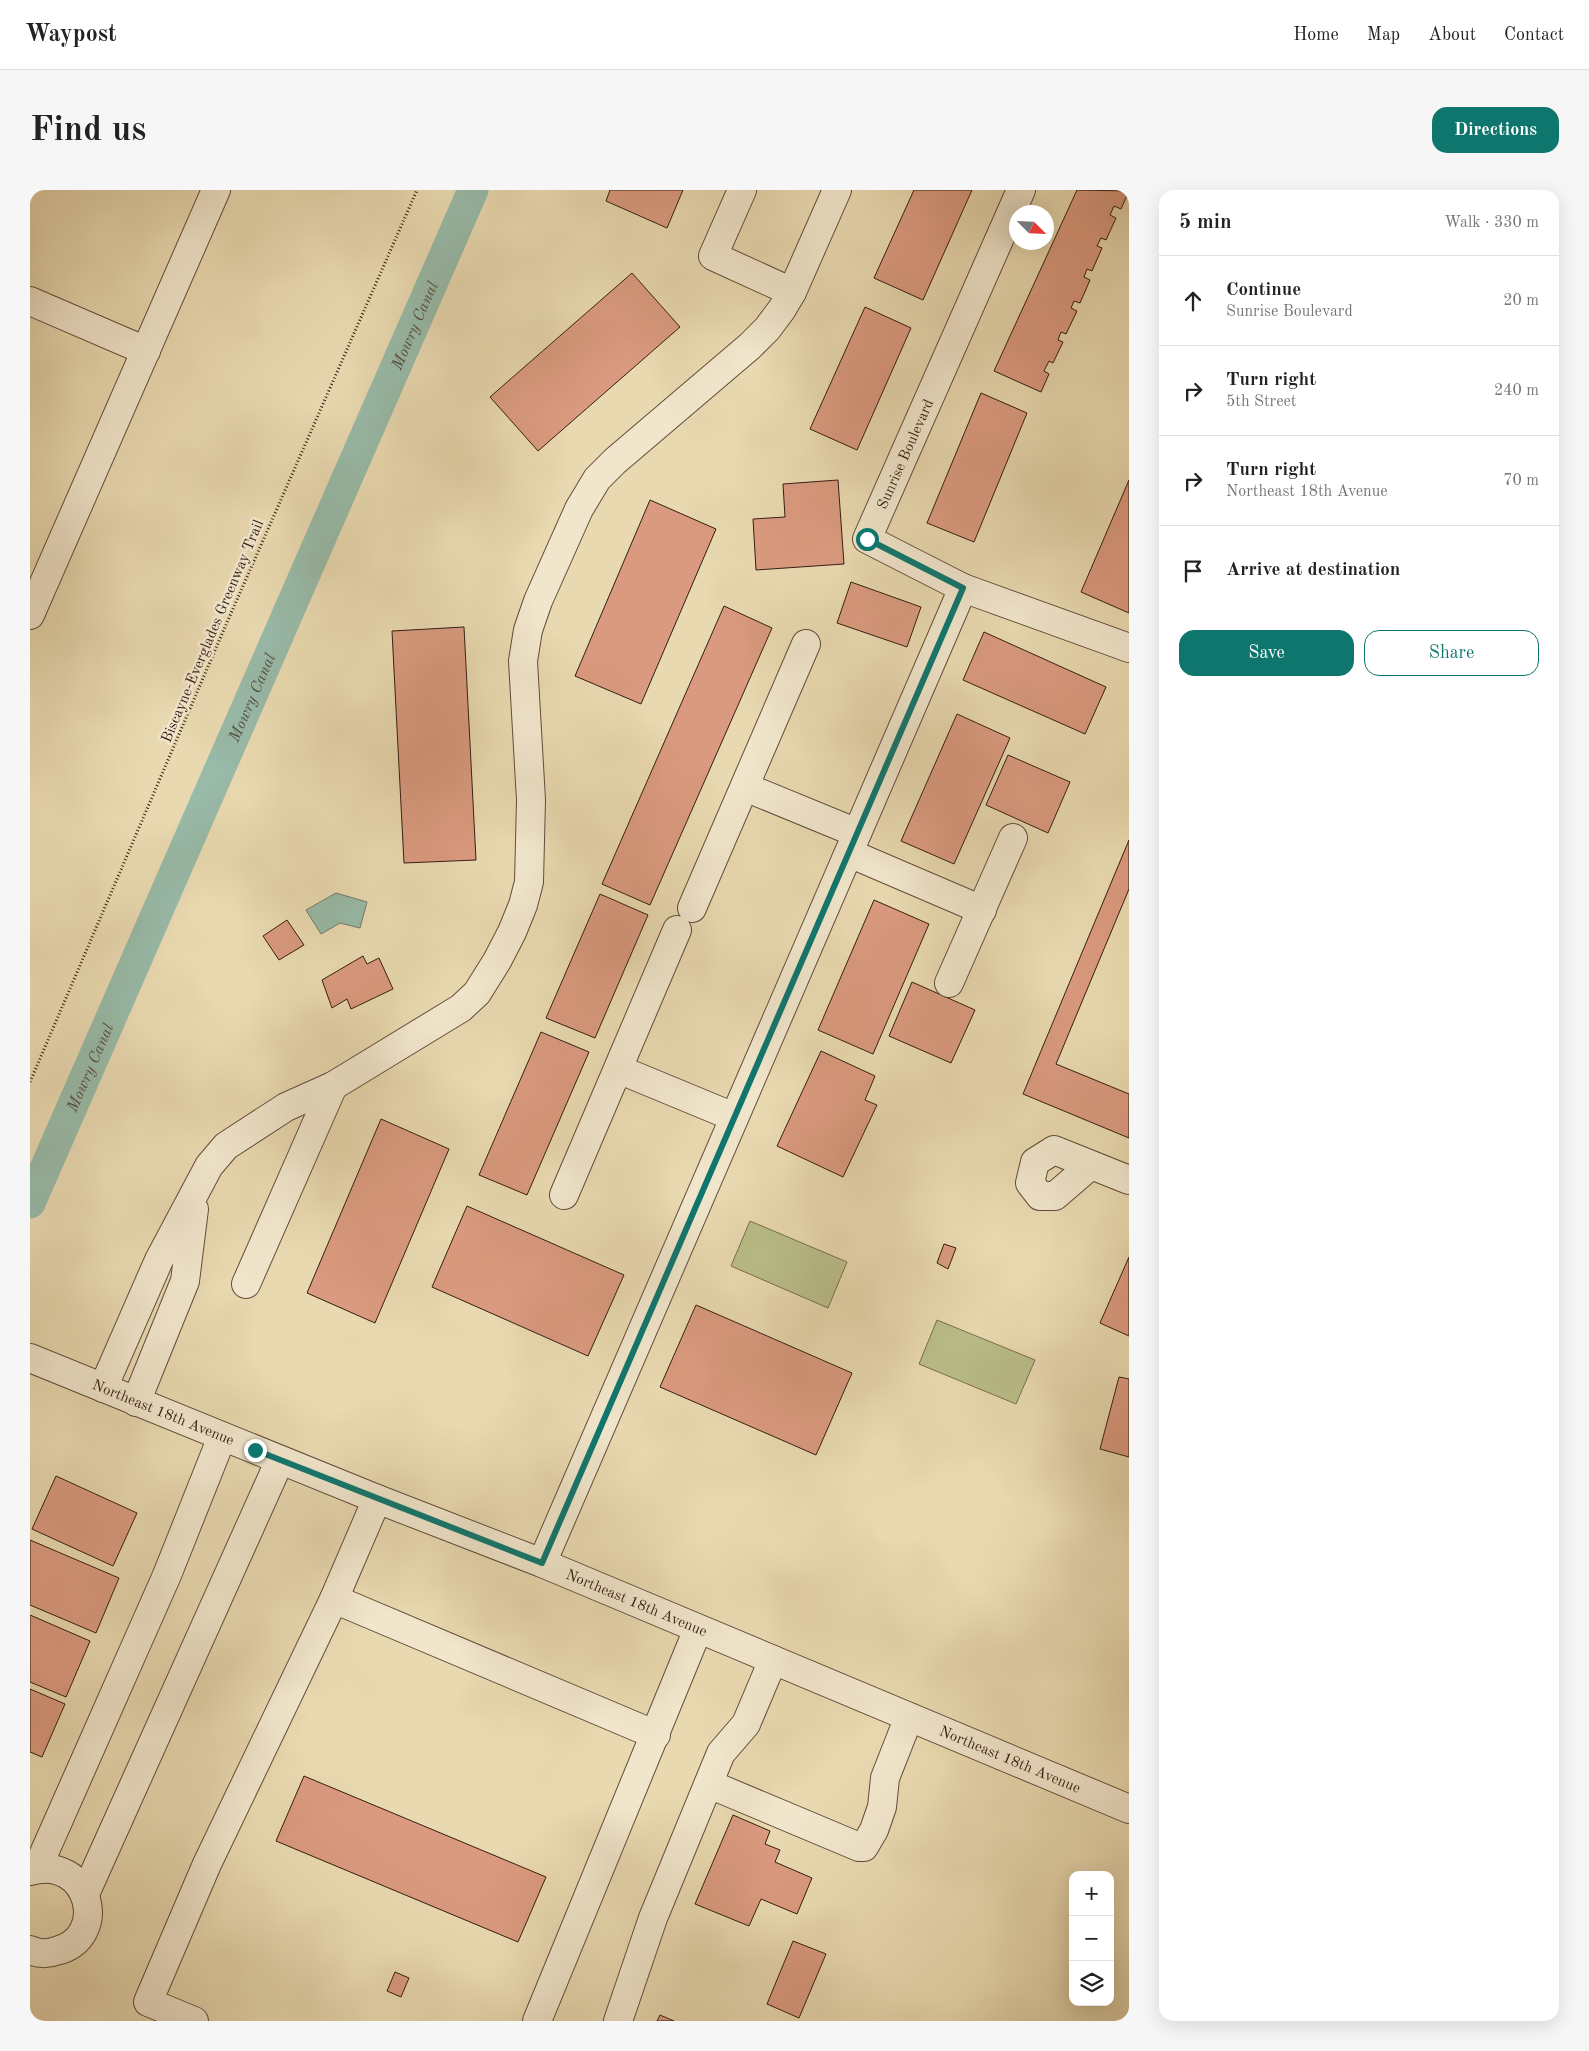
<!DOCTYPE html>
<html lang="en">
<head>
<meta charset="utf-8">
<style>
	:root { --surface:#fff; --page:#f6f6f6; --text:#222; --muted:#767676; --line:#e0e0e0; --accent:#0f766e }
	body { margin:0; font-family:"Old Standard TT",serif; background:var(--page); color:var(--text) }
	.controls { position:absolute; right:15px; bottom:15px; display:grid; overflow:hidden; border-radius:10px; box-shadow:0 5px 20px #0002 }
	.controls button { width:45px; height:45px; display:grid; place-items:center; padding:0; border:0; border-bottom:1px solid var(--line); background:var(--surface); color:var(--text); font:25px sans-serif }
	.compass { position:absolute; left:979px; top:15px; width:45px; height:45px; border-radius:50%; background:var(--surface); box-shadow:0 5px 20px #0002; rotate:114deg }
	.stop { position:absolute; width:15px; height:15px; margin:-11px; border:4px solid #0f766e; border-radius:50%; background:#fff }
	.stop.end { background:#0f766e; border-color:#fff; box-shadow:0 1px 5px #0008 }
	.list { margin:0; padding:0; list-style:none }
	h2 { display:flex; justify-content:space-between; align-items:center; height:65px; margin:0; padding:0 20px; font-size:21px }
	h2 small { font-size:16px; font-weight:400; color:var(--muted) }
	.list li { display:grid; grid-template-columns:32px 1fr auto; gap:15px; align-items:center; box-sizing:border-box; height:90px; padding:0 20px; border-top:1px solid var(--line) }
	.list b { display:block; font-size:19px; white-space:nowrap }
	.list p { margin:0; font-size:16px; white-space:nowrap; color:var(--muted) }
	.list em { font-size:16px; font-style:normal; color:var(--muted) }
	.actions { display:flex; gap:10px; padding:15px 20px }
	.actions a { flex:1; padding:11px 0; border:1px solid var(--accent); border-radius:15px; text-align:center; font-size:18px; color:var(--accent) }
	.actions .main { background:var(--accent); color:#fff }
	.icon { flex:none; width:28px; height:28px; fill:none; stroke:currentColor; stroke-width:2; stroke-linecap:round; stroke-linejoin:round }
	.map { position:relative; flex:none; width:1099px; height:1831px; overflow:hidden; border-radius:15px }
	header { display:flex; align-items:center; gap:30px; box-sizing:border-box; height:70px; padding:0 25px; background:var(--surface); border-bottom:1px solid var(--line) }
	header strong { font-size:24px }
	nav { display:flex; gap:28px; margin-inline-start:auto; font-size:18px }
	.intro { display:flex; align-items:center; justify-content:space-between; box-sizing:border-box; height:120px; padding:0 30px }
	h1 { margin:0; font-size:35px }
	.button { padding:12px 22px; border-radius:15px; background:var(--accent); color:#fff; font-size:18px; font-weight:700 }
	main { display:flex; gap:30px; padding:0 30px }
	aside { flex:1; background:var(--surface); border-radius:15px; box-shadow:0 5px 20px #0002 }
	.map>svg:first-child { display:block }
</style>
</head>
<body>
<header>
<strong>Waypost</strong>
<nav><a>Home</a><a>Map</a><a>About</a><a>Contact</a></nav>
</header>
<div class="intro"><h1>Find us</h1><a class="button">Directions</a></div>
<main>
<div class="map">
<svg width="1099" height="1831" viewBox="0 0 1099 1831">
	<rect width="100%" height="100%" fill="#e9d9b0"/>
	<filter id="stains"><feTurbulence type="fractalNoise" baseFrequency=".004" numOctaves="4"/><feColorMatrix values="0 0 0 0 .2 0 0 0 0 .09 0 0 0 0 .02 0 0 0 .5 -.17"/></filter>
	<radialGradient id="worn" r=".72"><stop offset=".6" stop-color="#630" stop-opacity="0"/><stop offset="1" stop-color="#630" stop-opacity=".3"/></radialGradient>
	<path fill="#babe89" stroke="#776e4e" d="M720 1031 817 1072 798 1118 701 1076Z
		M907 1130 1005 1170 986 1214 889 1174Z"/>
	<path fill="#98baa8" stroke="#707b6c" d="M306 703 337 712 330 738 310 733 291 744 276 720Z"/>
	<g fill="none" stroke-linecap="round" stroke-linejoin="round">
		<path stroke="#98baa8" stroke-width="31" id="s1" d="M0 1013 443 0"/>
	</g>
	<path fill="#da9a7f" stroke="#341d12" d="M580 0H653L637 38 576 11Z
		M884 0H942L893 110 844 88Z
		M1047 0 1099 1 1091 19 1084 16 1080 25 1086 28 1076 50 1071 48 1067 56 1072 58 1062 81 1057 79 1054 87 1060 90 1050 113 1044 111 1041 118 1047 121 1036 144 1031 142 1028 150 1033 152 1023 173 1019 171 1014 181 1019 184 1011 202 964 181Z
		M602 83 650 137 508 261 460 207Z
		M835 117 881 138 827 260 780 239Z
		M951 203 997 223 944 352 897 333Z
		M808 290 814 374 726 380 723 329 755 327 753 294Z
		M1099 290V423L1051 402Z
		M620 310 686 339 611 514 545 486Z
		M821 392 891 417 877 457 807 433Z
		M694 416 742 438 620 715 572 694Z
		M434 437 446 670 374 673 362 441Z
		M954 442 1076 497 1055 544 933 490Z
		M927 524 980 548 924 674 871 651Z
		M978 565 1040 592 1018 643 956 615Z
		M1099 650V699L1026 874 1099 904V948L993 904Z
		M570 704 618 725 565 848 516 828Z
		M844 710 899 734 843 864 788 840Z
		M257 730 274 755 249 770 233 746Z
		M333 766 337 774 349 768 363 799 321 819 317 809 302 818 292 790Z
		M882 792 945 820 921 873 859 846Z
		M511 842 559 862 497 1005 449 985Z
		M791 861 845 886 835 910 847 915 813 987 747 956Z
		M351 929 419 959 345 1133 277 1103Z
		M437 1016 594 1085 558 1166 402 1097Z
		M914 1054 926 1058 918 1079 907 1073Z
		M1099 1067V1146L1070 1133Z
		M666 1115 822 1183 786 1265 630 1197Z
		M1089 1187 1099 1189V1267L1070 1259Z
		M26 1286 107 1323 83 1376 2 1339Z
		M0 1350 89 1388 66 1443 0 1415Z
		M0 1425 60 1451 36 1507 0 1492Z
		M0 1499 35 1514 12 1567 0 1562Z
		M274 1586 516 1687 488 1752 246 1651Z
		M703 1625 740 1641 735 1654 750 1660 745 1672 782 1688 767 1724 731 1709 719 1736 665 1714Z
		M763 1751 796 1764 769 1828 737 1814Z
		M365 1782 379 1788 371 1807 357 1801Z
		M630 1825 644 1831H627Z"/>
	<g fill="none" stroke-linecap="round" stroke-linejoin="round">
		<g stroke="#614c3a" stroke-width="30">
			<g id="minor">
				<path d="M712 0 683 66 762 102"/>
				<path d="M991 0 837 349 933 398 1099 458"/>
				<path d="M0 111 116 161"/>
				<path d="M0 425 186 0"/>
				<path d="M715 597 827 643"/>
				<path d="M819 663 952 720"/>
				<path d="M662 718 776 454"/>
				<path d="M919 793 983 648"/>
				<path d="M588 879 704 927"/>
				<path d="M1061 975 1025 1006H1010L1000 993 1005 972 1024 960 1099 990"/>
				<path d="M534 1005 647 740"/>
				<path d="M216 1094 303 896"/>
				<path id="s2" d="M0 1168 347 1309 512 1373 1099 1619"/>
				<path d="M73 1198 129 1070 179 976 196 956 256 917 303 896 431 818 447 803 467 771 482 742 493 715 499 692 501 610 493 471 498 440 508 411 549 319 567 289 585 271 720 156 737 139 752 119 762 102 807 0"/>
				<path d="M106 1212 155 1091 164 1019"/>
				<path d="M512 1373 933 398"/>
				<path d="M304 1409 347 1309"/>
				<path d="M679 1594 829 1657H834L844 1640 852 1617 855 1588 879 1527"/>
				<path d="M7 1679 137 1385 192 1247"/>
				<path d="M0 1681C60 1664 81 1748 26 1761 18 1764 8 1764 0 1760"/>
				<path d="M55 1704 250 1270"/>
				<path d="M164 1831 118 1812 177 1674 304 1409 626 1545"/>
				<path d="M507 1831 668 1439"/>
				<path d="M588 1831 623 1728 691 1563 716 1534 743 1470"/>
			</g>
		</g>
		<path stroke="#341d12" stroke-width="3" stroke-dasharray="1 2.5" stroke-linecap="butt" d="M0 892 195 437 387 0"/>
		<use href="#minor" stroke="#f1e6cc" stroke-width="28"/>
	</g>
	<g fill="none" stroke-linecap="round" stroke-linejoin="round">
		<path stroke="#0f766e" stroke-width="6" d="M225 1260 512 1373 933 398 837 349"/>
	</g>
	<g text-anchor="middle" stroke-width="5" stroke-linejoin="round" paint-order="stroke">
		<g font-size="15" fill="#341d12" stroke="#f1e6cc">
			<text transform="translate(875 264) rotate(-66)" y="5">Sunrise Boulevard</text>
			<text transform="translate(182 441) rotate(-67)" y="5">Biscayne-Everglades Greenway Trail</text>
			<text dy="5" stroke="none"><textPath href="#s2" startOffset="144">Northeast 18th Avenue</textPath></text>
			<text dy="5" stroke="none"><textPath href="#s2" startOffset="654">Northeast 18th Avenue</textPath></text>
			<text dy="5" stroke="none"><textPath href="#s2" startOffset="1059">Northeast 18th Avenue</textPath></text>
		</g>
		<g font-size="16" font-style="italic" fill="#524c3f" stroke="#f1e6cc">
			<text dy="6" stroke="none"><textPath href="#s1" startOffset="958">Mowry Canal</textPath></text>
			<text dy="6" stroke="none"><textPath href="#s1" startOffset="552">Mowry Canal</textPath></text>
			<text dy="6" stroke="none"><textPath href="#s1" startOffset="148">Mowry Canal</textPath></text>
		</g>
	</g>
	<rect width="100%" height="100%" filter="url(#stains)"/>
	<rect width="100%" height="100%" fill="url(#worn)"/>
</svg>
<div class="controls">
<button>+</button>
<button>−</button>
<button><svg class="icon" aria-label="layers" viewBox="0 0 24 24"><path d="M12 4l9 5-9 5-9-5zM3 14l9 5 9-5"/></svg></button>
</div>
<svg class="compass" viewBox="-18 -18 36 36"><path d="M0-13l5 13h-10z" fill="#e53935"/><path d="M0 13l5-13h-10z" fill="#767676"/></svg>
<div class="stop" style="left:837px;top:349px"></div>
<div class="stop end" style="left:225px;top:1260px"></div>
</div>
<aside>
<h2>5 min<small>Walk · 330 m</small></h2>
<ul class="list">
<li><svg class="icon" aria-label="ahead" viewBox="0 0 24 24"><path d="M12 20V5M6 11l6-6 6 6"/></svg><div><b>Continue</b><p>Sunrise Boulevard</p></div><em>20 m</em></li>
<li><svg class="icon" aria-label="right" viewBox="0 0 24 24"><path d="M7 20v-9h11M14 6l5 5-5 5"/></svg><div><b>Turn right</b><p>5th Street</p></div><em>240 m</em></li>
<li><svg class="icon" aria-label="right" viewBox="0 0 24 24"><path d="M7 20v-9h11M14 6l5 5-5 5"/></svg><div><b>Turn right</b><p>Northeast 18th Avenue</p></div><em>70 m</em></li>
<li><svg class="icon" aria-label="arrive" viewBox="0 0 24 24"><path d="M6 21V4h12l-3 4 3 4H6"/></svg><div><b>Arrive at destination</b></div></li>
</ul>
<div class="actions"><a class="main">Save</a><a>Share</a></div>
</aside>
</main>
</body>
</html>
